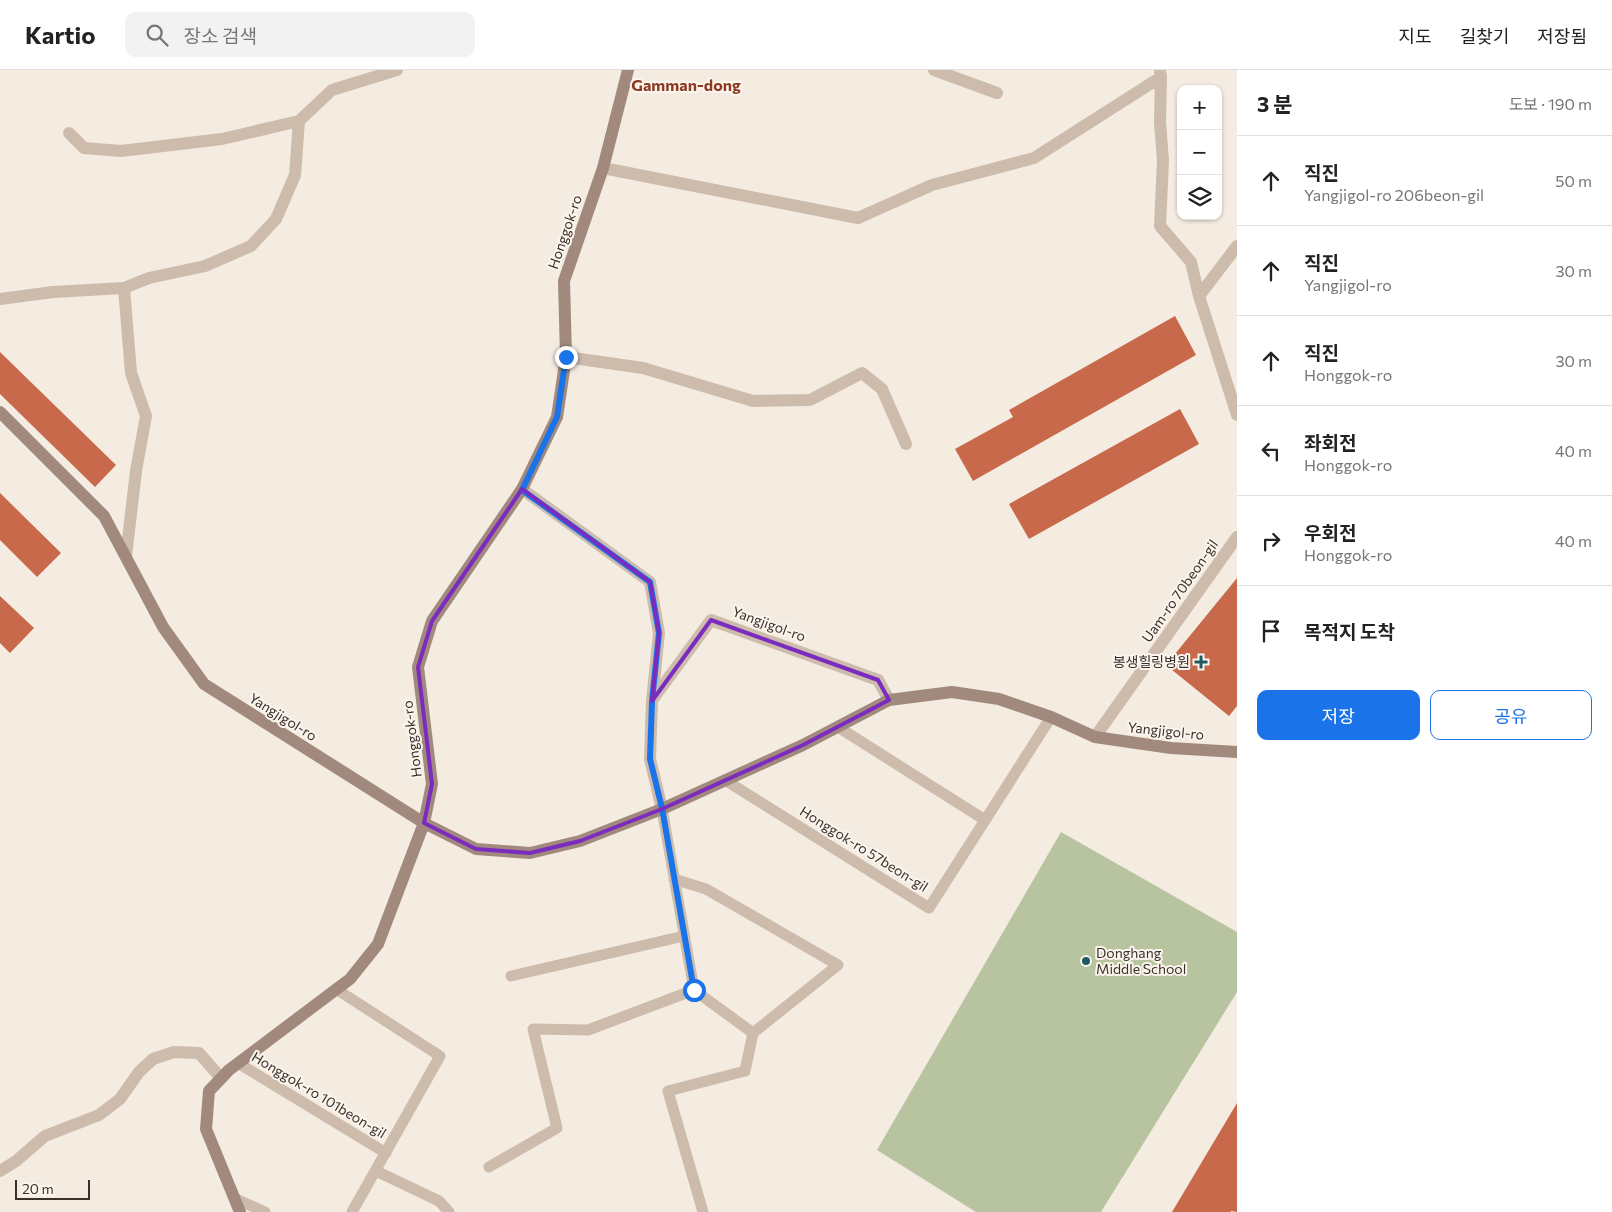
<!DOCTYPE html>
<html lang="ko">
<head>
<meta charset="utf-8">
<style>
	:root { --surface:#fff; --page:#f2f2f2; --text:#222; --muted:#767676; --line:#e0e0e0; --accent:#1a73e8 }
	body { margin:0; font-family:Commissioner,"Noto Sans KR",sans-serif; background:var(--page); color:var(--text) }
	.controls { position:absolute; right:15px; top:15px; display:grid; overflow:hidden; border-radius:10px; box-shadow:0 1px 4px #0004 }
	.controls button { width:45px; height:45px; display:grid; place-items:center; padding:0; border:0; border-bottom:1px solid var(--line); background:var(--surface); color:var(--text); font:25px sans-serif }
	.scale { position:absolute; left:15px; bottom:12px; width:75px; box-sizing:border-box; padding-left:5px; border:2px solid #3b302b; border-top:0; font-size:14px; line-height:18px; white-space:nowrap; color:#3b302b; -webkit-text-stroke:4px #fbf5ee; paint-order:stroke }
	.stop { position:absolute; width:15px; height:15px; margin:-11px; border:4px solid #1a73e8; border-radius:50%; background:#fff }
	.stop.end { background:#1a73e8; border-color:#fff; box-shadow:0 1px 5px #0008 }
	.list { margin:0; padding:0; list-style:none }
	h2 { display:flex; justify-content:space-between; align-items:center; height:65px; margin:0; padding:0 20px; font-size:21px }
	h2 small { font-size:16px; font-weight:400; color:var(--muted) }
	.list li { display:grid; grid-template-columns:32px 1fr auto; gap:15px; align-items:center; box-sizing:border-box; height:90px; padding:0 20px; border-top:1px solid var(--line) }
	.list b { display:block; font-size:19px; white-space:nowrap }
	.list p { margin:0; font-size:16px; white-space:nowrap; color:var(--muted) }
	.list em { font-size:16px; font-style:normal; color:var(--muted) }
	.actions { display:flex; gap:10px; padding:15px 20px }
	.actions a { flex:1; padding:11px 0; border:1px solid var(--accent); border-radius:10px; text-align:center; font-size:18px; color:var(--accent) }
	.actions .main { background:var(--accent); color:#fff }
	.icon { flex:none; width:28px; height:28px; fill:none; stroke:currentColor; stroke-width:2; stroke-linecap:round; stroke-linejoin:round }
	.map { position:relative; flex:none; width:1237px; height:1142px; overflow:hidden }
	header { display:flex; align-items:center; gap:30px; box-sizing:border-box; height:70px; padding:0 25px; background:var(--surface); border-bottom:1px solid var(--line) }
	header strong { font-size:24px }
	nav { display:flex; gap:28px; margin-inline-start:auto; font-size:18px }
	.search { width:350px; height:45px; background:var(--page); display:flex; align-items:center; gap:12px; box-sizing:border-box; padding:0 18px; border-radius:10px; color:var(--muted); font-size:19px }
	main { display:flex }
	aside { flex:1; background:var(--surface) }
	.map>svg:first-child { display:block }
</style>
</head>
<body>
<header>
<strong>Kartio</strong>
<div class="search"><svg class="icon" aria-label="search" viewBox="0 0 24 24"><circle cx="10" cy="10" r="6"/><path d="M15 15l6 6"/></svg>장소 검색</div>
<nav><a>지도</a><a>길찾기</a><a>저장됨</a></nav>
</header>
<main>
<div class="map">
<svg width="1237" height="1142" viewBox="0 0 1237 1142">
	<rect width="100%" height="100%" fill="#f4ebe1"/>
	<path fill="#b8c4a0" d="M1061 762 1237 862V922L1101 1142H976L877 1080Z"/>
	<path fill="#c8694b" d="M1175 246 1196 285 973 411 955 379 1013 347 1009 340Z
		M0 282 116 395 95 417 0 324Z
		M1180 339 1199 374 1029 469 1009 434Z
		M0 423 61 483 37 507 0 470Z
		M1237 508V636L1229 646 1166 595Z
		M0 526 34 558 10 583 0 573Z
		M1237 1033V1142L1231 1141V1142H1172Z"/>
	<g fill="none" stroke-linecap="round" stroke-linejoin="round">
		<path stroke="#cdbbac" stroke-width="11" d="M838 657 985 750
			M725 710 929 838 1051 647
			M662 739 694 920 753 963 745 1001 668 1021 703 1142
			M674 809 706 819 838 895 753 963
			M511 906 684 866
			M336 919 440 986 352 1142
			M238 993 386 1083
			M489 1097 557 1058 533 959 588 960 694 920
			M376 1101 439 1131 449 1142
			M236 1129 265 1142"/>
		<path stroke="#cdbbac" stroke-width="12" d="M934 0 997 23
			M1160 2 1161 7 1160 52 1163 91 1160 156 1191 192 1199 226
			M69 63 84 78 121 81 222 69 299 51 332 20 397 0
			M603 98 858 148 932 115 1034 88 1161 7
			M1237 176 1199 226 1237 345
			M0 229 53 222 124 218
			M566 287 643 298 753 331 810 330 862 303 882 319 906 374
			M522 419 650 512 659 563 652 631 650 689 662 739
			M126 486 136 401 146 346 131 303 124 218 149 208 205 196 251 176 276 149 295 105 299 51
			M653 629 711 550 878 610 889 630
			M1095 667 1237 467
			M0 1101 16 1091 45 1066 99 1045 120 1029 139 1002 153 989 174 982 199 983 221 1008"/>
		<path stroke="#a18a7d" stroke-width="12" d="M0 342 104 446 163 557 204 614 424 753 476 779 530 783 580 771 662 739 803 675 889 630 952 622 999 629 1051 647 1095 667 1171 678 1237 682
			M240 1142 206 1059 209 1021 229 1000 350 909 378 874 424 753 432 714 418 597 432 551 522 419 557 347 566 287 564 211 603 98 628 0"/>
	</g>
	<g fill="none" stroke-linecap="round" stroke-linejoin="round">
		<path stroke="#1a73e8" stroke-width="6" d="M566 287 557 347 522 420 650 512 659 563 652 631 650 689 662 738 694 920"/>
	</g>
	<path fill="none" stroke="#7b2cbf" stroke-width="4" stroke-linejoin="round" d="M522 419 650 512 659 563 652 631 711 550 878 610 889 630 803 675 662 739 580 771 530 783 476 779 424 753 432 714 418 597 432 551Z"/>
	<g fill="#1f5a5e" stroke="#fbf5ee" stroke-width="2">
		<path d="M1198.5 584.5h5v5h5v5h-5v5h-5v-5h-5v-5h5z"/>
		<circle cx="1086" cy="891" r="5"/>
	</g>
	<g text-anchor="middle" stroke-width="4" stroke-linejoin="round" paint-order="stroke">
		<g font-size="14" fill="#3b302b" stroke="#fbf5ee">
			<text transform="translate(565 162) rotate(-71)" y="5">Honggok-ro</text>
			<text transform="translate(1180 521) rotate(-55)" y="5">Uam-ro 70beon-gil</text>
			<text transform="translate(769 554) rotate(20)" y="5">Yangjigol-ro</text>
			<text transform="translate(283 647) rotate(32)" y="5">Yangjigol-ro</text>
			<text transform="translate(1166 661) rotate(6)" y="5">Yangjigol-ro</text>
			<text transform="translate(412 669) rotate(-97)" y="5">Honggok-ro</text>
			<text transform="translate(864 779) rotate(32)" y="5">Honggok-ro 57beon-gil</text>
			<text transform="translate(319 1025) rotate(31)" y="5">Honggok-ro 101beon-gil</text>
		</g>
		<g font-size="14" fill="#3b302b" stroke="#fbf5ee" text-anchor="end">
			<text x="1190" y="597">봉생힐링병원</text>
			<text x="1096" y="888" text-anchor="start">Donghang<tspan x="1096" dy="16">Middle School</tspan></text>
		</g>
		<g font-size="16" font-weight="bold" fill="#8c3b22" stroke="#fbf5ee">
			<text x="686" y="21">Gamman-dong</text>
		</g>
	</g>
</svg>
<div class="controls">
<button>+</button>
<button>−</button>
<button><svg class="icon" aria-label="layers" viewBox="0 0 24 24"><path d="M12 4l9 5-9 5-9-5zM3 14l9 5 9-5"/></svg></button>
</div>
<div class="scale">20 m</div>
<div class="stop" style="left:694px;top:920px"></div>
<div class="stop end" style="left:566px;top:287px"></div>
</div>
<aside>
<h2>3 분<small>도보 · 190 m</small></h2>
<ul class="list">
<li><svg class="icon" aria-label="ahead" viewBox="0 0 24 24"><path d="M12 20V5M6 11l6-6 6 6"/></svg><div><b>직진</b><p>Yangjigol-ro 206beon-gil</p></div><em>50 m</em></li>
<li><svg class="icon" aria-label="ahead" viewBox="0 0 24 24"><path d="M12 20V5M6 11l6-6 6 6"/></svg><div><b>직진</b><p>Yangjigol-ro</p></div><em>30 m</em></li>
<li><svg class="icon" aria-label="ahead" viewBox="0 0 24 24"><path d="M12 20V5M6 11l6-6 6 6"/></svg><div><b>직진</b><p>Honggok-ro</p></div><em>30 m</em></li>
<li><svg class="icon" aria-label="left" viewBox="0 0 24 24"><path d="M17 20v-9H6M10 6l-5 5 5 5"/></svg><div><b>좌회전</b><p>Honggok-ro</p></div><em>40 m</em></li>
<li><svg class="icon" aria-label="right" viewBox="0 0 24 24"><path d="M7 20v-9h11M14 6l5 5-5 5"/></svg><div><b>우회전</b><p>Honggok-ro</p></div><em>40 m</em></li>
<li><svg class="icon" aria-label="arrive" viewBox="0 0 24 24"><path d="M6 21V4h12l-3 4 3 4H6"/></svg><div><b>목적지 도착</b></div></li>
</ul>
<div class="actions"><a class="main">저장</a><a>공유</a></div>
</aside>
</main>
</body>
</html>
